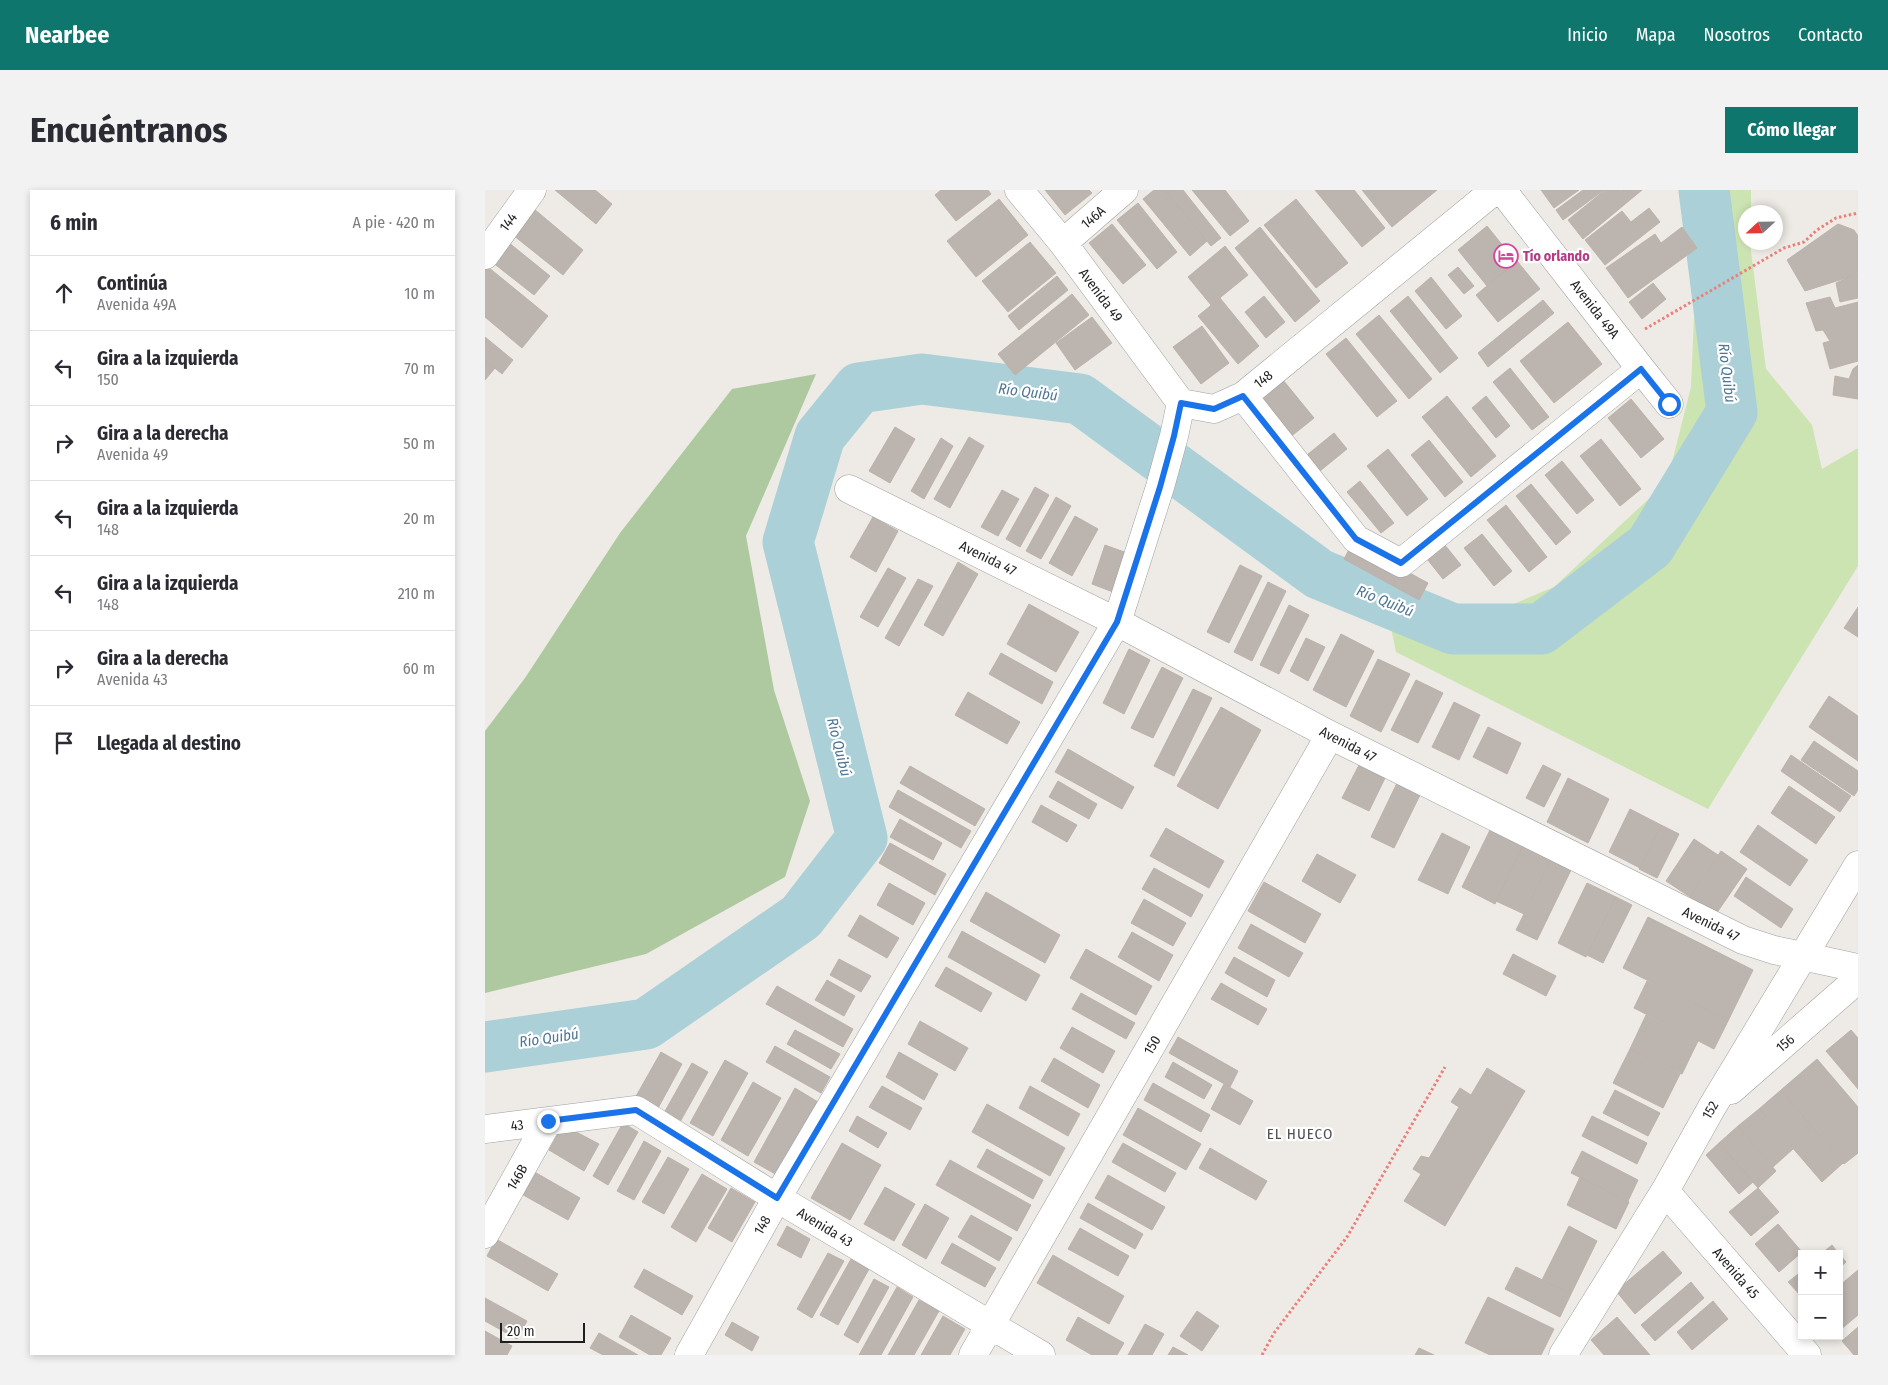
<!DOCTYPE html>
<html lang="es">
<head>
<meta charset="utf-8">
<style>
	:root { --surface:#fff; --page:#f2f2f3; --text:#2b2b33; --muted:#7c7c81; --line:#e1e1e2; --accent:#0f766e }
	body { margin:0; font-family:"Fira Sans Condensed",sans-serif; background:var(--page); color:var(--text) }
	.controls { position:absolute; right:15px; bottom:15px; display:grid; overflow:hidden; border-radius:0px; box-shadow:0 2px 8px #0003 }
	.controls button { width:45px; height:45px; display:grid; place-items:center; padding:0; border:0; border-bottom:1px solid var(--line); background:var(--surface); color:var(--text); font:25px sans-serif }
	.compass { position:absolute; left:1253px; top:15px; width:45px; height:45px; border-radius:50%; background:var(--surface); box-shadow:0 2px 8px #0003; rotate:248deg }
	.scale { position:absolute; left:15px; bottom:12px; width:85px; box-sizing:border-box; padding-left:5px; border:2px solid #1f1f1f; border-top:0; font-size:14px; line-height:18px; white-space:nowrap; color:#1f1f1f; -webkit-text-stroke:4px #fff; paint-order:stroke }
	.stop { position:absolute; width:15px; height:15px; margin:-11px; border:4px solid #1a73e8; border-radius:50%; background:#fff }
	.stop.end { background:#1a73e8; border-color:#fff; box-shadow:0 1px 5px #0008 }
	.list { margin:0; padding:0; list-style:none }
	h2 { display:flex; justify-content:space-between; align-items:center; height:65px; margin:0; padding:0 20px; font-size:21px }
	h2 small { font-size:16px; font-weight:400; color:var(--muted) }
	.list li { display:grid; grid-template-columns:32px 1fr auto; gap:15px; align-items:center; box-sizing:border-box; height:75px; padding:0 20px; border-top:1px solid var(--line) }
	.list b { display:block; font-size:19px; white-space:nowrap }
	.list p { margin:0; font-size:16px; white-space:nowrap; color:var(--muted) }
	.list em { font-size:16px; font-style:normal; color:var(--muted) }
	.icon { flex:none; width:28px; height:28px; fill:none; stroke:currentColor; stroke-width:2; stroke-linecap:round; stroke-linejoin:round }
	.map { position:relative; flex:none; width:1373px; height:1165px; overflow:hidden; border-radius:0px }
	header { display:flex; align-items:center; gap:30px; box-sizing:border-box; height:70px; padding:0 25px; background:var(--accent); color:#fff }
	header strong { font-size:24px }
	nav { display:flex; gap:28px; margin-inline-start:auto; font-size:18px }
	.intro { display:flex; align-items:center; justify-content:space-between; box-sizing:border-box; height:120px; padding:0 30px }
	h1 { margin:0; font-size:35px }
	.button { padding:12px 22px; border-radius:0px; background:var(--accent); color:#fff; font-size:18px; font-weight:700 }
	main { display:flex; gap:30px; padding:0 30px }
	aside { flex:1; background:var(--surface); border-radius:0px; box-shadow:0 2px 8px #0003 }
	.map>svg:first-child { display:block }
</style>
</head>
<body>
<header>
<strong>Nearbee</strong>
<nav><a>Inicio</a><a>Mapa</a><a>Nosotros</a><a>Contacto</a></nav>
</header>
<div class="intro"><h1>Encuéntranos</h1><a class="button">Cómo llegar</a></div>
<main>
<aside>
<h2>6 min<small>A pie · 420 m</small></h2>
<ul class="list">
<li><svg class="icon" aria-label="ahead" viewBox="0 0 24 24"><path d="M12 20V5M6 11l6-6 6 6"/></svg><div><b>Continúa</b><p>Avenida 49A</p></div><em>10 m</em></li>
<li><svg class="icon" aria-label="left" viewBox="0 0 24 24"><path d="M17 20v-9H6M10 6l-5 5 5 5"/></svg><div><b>Gira a la izquierda</b><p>150</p></div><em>70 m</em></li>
<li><svg class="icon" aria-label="right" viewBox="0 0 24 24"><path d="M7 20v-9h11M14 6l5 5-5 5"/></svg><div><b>Gira a la derecha</b><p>Avenida 49</p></div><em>50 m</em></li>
<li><svg class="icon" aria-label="left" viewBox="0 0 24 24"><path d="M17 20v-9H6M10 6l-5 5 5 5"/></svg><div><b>Gira a la izquierda</b><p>148</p></div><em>20 m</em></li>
<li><svg class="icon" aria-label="left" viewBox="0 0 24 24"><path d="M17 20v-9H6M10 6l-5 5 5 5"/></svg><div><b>Gira a la izquierda</b><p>148</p></div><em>210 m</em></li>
<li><svg class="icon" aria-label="right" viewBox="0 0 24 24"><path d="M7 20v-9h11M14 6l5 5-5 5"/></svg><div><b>Gira a la derecha</b><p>Avenida 43</p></div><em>60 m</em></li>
<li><svg class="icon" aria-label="arrive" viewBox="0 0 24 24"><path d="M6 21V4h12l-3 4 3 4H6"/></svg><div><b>Llegada al destino</b></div></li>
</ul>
</aside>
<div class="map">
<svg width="1373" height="1165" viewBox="0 0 1373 1165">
	<rect width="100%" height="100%" fill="#eeebe6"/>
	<path fill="#cce3b2" d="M1194 0H1266V22H1260V52L1265 53 1281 179 1327 235 1337 279 1373 258V376L1223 619 911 462 897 394 934 412 1019 418 1069 397 1182 292 1206 197 1212 58Z"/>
	<path fill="#aec99f" d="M331 184 261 346 289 500 325 611 300 687 161 764 0 803V541L40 488 135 343 247 199Z"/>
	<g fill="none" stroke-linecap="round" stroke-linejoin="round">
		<path stroke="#abd0d7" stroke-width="51" d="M0 857 161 834 316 727 377 648 303 352 335 246 374 198 437 189 595 209 834 384 968 439H1056L1165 356 1247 222 1219 0"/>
	</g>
	<path fill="#bbb4af" stroke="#beb2aa" d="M70 0H110L127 14 111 34Z
		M456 0H503L506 4 471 31 450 5Z
		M560 0H604L607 3 580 25Z
		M669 0H680L722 51 705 66 658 9Z
		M680 0H698L736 48 726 56Z
		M707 0H740L764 31 745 46Z
		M830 0H869L900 38 877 57Z
		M877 0H952L907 37Z
		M1056 0H1094L1069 18Z
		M1098 0H1119L1078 30 1071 20Z
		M1120 0H1134L1135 1 1137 0H1157L1098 49 1083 30Z
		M514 9 543 45 491 87 462 51Z
		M811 9 863 73 831 98 779 35Z
		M653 13 692 62 672 79 632 30Z
		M1164 18 1175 32 1120 75 1100 50 1137 21 1146 32Z
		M49 19 98 60 78 85 28 45Z
		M627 34 661 75 638 94 604 53Z
		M1353 34 1369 40 1373 46V82L1364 87 1320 101 1302 70Z
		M1002 36 1031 72 1002 96 973 60Z
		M775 37 835 111 810 132 750 58Z
		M1197 37 1212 58 1143 108 1121 78 1170 44 1176 53Z
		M23 52 65 86 49 105 7 72Z
		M545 52 571 83 523 122 497 91Z
		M740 56 763 85 726 115 703 87Z
		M1032 71 1055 99 1013 132 991 105Z
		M3 77 63 126 37 158 0 127V80Z
		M973 77 989 96 979 104 963 85Z
		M1373 83V108L1355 112 1351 93Z
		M572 86 583 100 534 140 523 126Z
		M946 87 977 126 961 139 930 101Z
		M1168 93 1181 109 1157 129 1144 112Z
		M587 104 604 125 530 185 513 164Z
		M779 106 800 132 781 148 760 122Z
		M923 106 973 168 955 183 905 121Z
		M1345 107 1350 118 1373 112V171L1345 179 1338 153 1345 151 1338 140 1331 141 1321 113Z
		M735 108 774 156 753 174 713 126Z
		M1058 110 1069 123 1003 177 993 163Z
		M894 125 947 189 924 209 871 144Z
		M607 127 627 153 590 180 571 153Z
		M1083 132 1117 174 1069 213 1035 171Z
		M717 136 744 173 716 194 688 157Z
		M0 147 28 170 17 184 0 170Z
		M861 148 912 211 892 227 841 164Z
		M0 170 10 178 0 190Z
		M1373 175V209L1348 205 1350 186 1364 189 1368 179Z
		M1025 178 1064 227 1047 240 1008 192Z
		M798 190 829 228 804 248 773 210Z
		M962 206 1011 266 986 287 937 227Z
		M1001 206 1025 236 1011 248 987 218Z
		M1146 209 1179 249 1156 268 1123 228Z
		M410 237 430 249 405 293 384 281Z
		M849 243 862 259 830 285 817 269Z
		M484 247 499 256 465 318 449 309Z
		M456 248 468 256 439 309 426 301Z
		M1116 249 1156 299 1135 316 1095 266Z
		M944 250 978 292 960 307 926 265Z
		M903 259 943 309 922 326 882 276Z
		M1077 271 1109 310 1092 324 1060 285Z
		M875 291 909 333 896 343 862 302Z
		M1046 294 1086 342 1071 355 1031 306Z
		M550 297 564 305 535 357 521 349Z
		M517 300 534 309 513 346 496 337Z
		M571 307 586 316 556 369 541 361Z
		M1021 315 1062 367 1044 382 1002 330Z
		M590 326 613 339 587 386 564 373Z
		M388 327 413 341 391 382 365 367Z
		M997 344 1027 381 1009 396 979 358Z
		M955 349 976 375 958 389 938 364Z
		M868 352 943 393 934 410 859 369Z
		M620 355 642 363 628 402 607 394Z
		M473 372 493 384 458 446 439 435Z
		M755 375 777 386 744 453 722 442Z
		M403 378 421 388 393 437 375 427Z
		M433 389 448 396 414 456 400 448Z
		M783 392 801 401 767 471 749 462Z
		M544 414 594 442 571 482 522 454Z
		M804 415 824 425 794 484 775 475Z
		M1373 417V447L1359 438Z
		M856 444 889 461 861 517 828 500Z
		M821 448 840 457 823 491 805 481Z
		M644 459 665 470 639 524 618 513Z
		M516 463 568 492 557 514 504 484Z
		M893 469 925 484 896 542 865 526Z
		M677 477 698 488 668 548 646 538Z
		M931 490 958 503 933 553 906 540Z
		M708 499 727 508 689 586 669 576Z
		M483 502 535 532 522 554 470 525Z
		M1344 506 1373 526V571L1324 537Z
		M969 512 995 525 974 570 947 557Z
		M736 517 776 540 733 619 692 596Z
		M1003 537 1036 553 1022 584 988 567Z
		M1329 551 1373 581V600L1369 606 1316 570Z
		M583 559 649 597 637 619 570 582Z
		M1306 565 1366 606 1355 622 1296 581Z
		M874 575 900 588 884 621 857 608Z
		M1058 575 1076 584 1059 617 1041 608Z
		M425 576 500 619 490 636 415 593Z
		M1083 588 1124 609 1103 653 1062 632Z
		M573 591 612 614 604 629 564 607Z
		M913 591 936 603 909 658 886 647Z
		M1304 596 1350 627 1331 654 1286 623Z
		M413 600 486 641 476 658 404 617Z
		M556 615 592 635 582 652 547 632Z
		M1145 619 1176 635 1155 678 1124 662Z
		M415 629 457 653 448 670 405 647Z
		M1176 635 1194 644 1172 688 1154 679Z
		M1273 635 1323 670 1305 696 1255 662Z
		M681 638 739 671 724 698 665 666Z
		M1005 640 1038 656 1010 714 977 697Z
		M957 643 985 657 963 704 933 690Z
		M1209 649 1233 665 1205 707 1181 691Z
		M405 653 461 684 450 705 394 673Z
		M1038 656 1066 670 1039 724 1011 711Z
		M1236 661 1262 679 1231 724 1205 707Z
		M832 664 871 685 855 713 817 691Z
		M1066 670 1086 680 1052 750 1031 740Z
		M669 678 718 705 706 727 657 699Z
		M1261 687 1308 719 1296 738 1249 706Z
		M779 692 836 724 820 753 763 721Z
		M404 693 440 713 428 735 392 715Z
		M1102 693 1131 707 1101 767 1073 753Z
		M501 702 575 745 560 773 485 731Z
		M1131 707 1147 715 1118 773 1102 765Z
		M659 709 701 733 688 756 646 733Z
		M375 725 414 748 402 768 363 746Z
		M1163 727 1268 780 1243 831 1138 778Z
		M766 734 818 763 804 787 753 758Z
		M477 741 555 785 541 811 463 767Z
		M647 742 688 765 674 791 633 767Z
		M601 759 667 796 651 825 585 788Z
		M1028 764 1071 786 1061 806 1018 784Z
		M749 767 790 790 782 807 740 783Z
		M354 769 386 786 376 802 345 785Z
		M461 777 507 803 496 822 450 796Z
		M342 790 370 806 359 826 330 810Z
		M1162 791 1243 831 1229 859 1149 818Z
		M736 793 782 819 773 835 726 809Z
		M292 796 368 839 358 857 281 814Z
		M596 803 650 833 641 849 587 819Z
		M1161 825 1213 851 1197 884 1145 859Z
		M435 831 483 858 470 881 423 854Z
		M587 837 630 861 618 883 575 858Z
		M310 840 355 864 346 879 302 854Z
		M1366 840 1373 848V899L1341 861Z
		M693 847 753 881 745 897 684 863Z
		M290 856 345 887 336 903 281 872Z
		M1145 859 1195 884 1178 918 1128 893Z
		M176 862 197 874 172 920 150 908Z
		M414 862 453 884 439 910 401 887Z
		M569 868 615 895 603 918 556 891Z
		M1332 869 1373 917V963L1359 974 1296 900Z
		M240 870 263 883 228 946 205 933Z
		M688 872 727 895 719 909 680 887Z
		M207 873 223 882 195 932 179 923Z
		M1002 878 1040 901 960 1036 919 1011 936 984 928 979 936 966 944 968 974 917 966 912 975 898 986 905Z
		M268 892 296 908 263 966 236 950Z
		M668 893 725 925 716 942 659 910Z
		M739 894 768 911 755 935 726 919Z
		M397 896 437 918 425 940 384 917Z
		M545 896 595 924 583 946 534 918Z
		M310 898 333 912 292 985 269 972Z
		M1130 900 1175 923 1163 946 1118 923Z
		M1296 900 1358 973 1337 992 1274 919Z
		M502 914 580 958 565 986 487 942Z
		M653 918 716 954 701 980 638 945Z
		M1274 919 1308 959 1288 977 1253 936Z
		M372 926 402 943 393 958 364 941Z
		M1107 926 1162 953 1152 974 1097 946Z
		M138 933 153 942 123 995 108 986Z
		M78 935 114 954 99 981 64 960Z
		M1253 936 1291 981 1273 998 1234 953Z
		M159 951 176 961 149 1010 132 1001Z
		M357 953 396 975 365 1030 326 1008Z
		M638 953 691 983 680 1002 627 972Z
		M1234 953 1268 992 1254 1004 1221 965Z
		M725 958 782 991 771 1010 714 978Z
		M502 959 558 990 548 1009 492 977Z
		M1097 961 1153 990 1143 1011 1086 983Z
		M183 967 204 979 179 1024 157 1012Z
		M465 970 546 1015 532 1041 451 995Z
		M46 980 95 1008 83 1030 33 1002Z
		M217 984 242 999 211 1052 186 1037Z
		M623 985 680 1017 667 1040 610 1008Z
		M1095 987 1144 1012 1131 1039 1082 1015Z
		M400 997 430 1014 409 1051 379 1034Z
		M246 998 270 1012 247 1052 223 1038Z
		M1273 998 1294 1022 1266 1046 1244 1022Z
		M603 1013 658 1044 650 1059 595 1028Z
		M440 1014 464 1028 441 1069 417 1055Z
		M486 1025 527 1048 514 1071 473 1047Z
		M1293 1034 1317 1062 1294 1082 1270 1054Z
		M302 1036 325 1049 316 1068 292 1055Z
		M1084 1036 1112 1051 1086 1104 1057 1090Z
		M595 1038 644 1066 633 1086 583 1059Z
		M11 1049 73 1084 63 1101 2 1066Z
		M467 1053 511 1078 500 1097 456 1073Z
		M1347 1055 1354 1064H1336Z
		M1178 1061 1197 1083 1150 1124 1131 1101Z
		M343 1063 359 1071 327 1128 312 1119Z
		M1354 1064 1361 1072 1354 1078Z
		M568 1065 639 1106 624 1134 552 1093Z
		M366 1069 384 1079 353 1135 335 1125Z
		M1031 1077 1086 1104 1075 1127 1020 1099Z
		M159 1079 208 1106 197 1125 149 1097Z
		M1373 1080V1125L1354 1141V1096Z
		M1317 1081V1107L1303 1092Z
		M389 1089 404 1097 373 1153 359 1145Z
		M1206 1092 1219 1108 1170 1151 1156 1135Z
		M412 1097 428 1107 396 1165H374Z
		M1003 1107 1069 1139 1056 1165H1005L980 1153Z
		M0 1108 42 1131 32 1149 0 1131Z
		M434 1110 454 1121 429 1165H403Z
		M1228 1111 1243 1129 1207 1160 1192 1142Z
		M712 1121 734 1136 717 1161 695 1146Z
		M146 1125 186 1148 176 1165H165L134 1147Z
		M458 1126 480 1139 465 1165H436Z
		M593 1127 639 1153 632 1165H607L581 1150Z
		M1132 1127 1165 1165H1119L1106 1150Z
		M247 1132 274 1147 267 1161 240 1145Z
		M660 1134 679 1144 667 1165H643Z
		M1373 1137V1165H1369L1357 1151Z
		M0 1141 27 1156 22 1165H0Z
		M114 1143 153 1165H118L105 1158Z
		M688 1157 703 1165H683Z
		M934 1158 949 1165H930Z"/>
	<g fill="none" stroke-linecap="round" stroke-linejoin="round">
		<g stroke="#a0a0a0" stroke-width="29">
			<path id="minor" d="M534 0 578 53 696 213
				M1017 0 1156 179 1184 214
				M578 53 639 0
				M0 65 47 0
				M758 206 871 349 916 373 1156 179
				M696 213 729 219 758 206 1010 0
				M364 299 632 432 845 545 1258 750 1289 760 1373 778
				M1246 900 1373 789
				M0 939 151 920 292 1008 556 1165
				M1180 1001 1322 1165
				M0 1044 63 931
				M204 1165 292 1008 632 432 675 297 689 246 696 213
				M488 1165 845 545
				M1078 1165 1180 1001 1227 917 1373 675"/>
		</g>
		<path stroke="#ea807b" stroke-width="3" stroke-dasharray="2.5 2.5" stroke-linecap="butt" d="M1160 139 1299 58 1319 52 1332 40 1351 28 1373 23
			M777 1165 789 1143 862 1047 960 877"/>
		<use href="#minor" stroke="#fff" stroke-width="28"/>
	</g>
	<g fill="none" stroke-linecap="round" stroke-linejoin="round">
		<path stroke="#1a73e8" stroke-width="6" d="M63 931 151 920 292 1008 632 432 675 297 689 246 696 213 729 219 758 206 871 349 916 373 1156 179 1184 214"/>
	</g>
	<defs>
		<g id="hotel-ring" transform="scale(1.25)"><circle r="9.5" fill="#fff" stroke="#d1479c" stroke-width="1.5"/><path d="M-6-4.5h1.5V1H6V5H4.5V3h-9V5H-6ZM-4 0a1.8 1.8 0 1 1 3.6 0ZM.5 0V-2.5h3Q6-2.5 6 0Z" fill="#d1479c"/></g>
	</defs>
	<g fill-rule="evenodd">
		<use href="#hotel-ring" x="1021" y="66"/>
	</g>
	<g text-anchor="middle" stroke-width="4.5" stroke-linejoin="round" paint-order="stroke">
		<g font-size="14" fill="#1f1f1f" stroke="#fff">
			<text transform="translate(608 27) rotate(-41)" y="5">146A</text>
			<text transform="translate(23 32) rotate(-54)" y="5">144</text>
			<text transform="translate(616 105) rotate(53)" y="5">Avenida 49</text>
			<text transform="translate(1110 119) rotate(52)" y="5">Avenida 49A</text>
			<text transform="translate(778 189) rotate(-39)" y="5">148</text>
			<text transform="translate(503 368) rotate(26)" y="5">Avenida 47</text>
			<text transform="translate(863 554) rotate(27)" y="5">Avenida 47</text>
			<text transform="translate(1226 734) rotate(26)" y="5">Avenida 47</text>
			<text transform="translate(1300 853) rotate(-41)" y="5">156</text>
			<text transform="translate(667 855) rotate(-60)" y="5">150</text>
			<text transform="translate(1225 920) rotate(-60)" y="5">152</text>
			<text transform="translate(32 935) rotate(-7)" y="5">43</text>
			<text transform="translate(32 987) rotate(-61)" y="5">146B</text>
			<text transform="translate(277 1035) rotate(-61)" y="5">148</text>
			<text transform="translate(340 1037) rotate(31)" y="5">Avenida 43</text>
			<text transform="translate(1251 1083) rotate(49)" y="5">Avenida 45</text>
		</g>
		<g font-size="14" font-weight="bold" fill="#b23c85" stroke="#fff" text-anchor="start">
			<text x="1038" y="71">Tío orlando</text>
		</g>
		<g font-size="15" font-style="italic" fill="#4e7695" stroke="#fff">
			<text transform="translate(1242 183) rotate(83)" y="5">Río Quibú</text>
			<text transform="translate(543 202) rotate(7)" y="5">Río Quibú</text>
			<text transform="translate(900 411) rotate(22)" y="5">Río Quibú</text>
			<text transform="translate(354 557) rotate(76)" y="5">Río Quibú</text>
			<text transform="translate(64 848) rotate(-8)" y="5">Río Quibú</text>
		</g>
		<g font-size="15" letter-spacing="1" fill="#525252" stroke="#fff">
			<text x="815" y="949">EL HUECO</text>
		</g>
	</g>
</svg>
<div class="controls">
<button>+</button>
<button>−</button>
</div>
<svg class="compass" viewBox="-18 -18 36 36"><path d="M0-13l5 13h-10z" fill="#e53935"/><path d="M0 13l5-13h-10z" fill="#7c7c81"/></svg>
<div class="scale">20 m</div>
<div class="stop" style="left:1184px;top:214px"></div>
<div class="stop end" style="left:63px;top:931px"></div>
</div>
</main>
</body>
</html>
